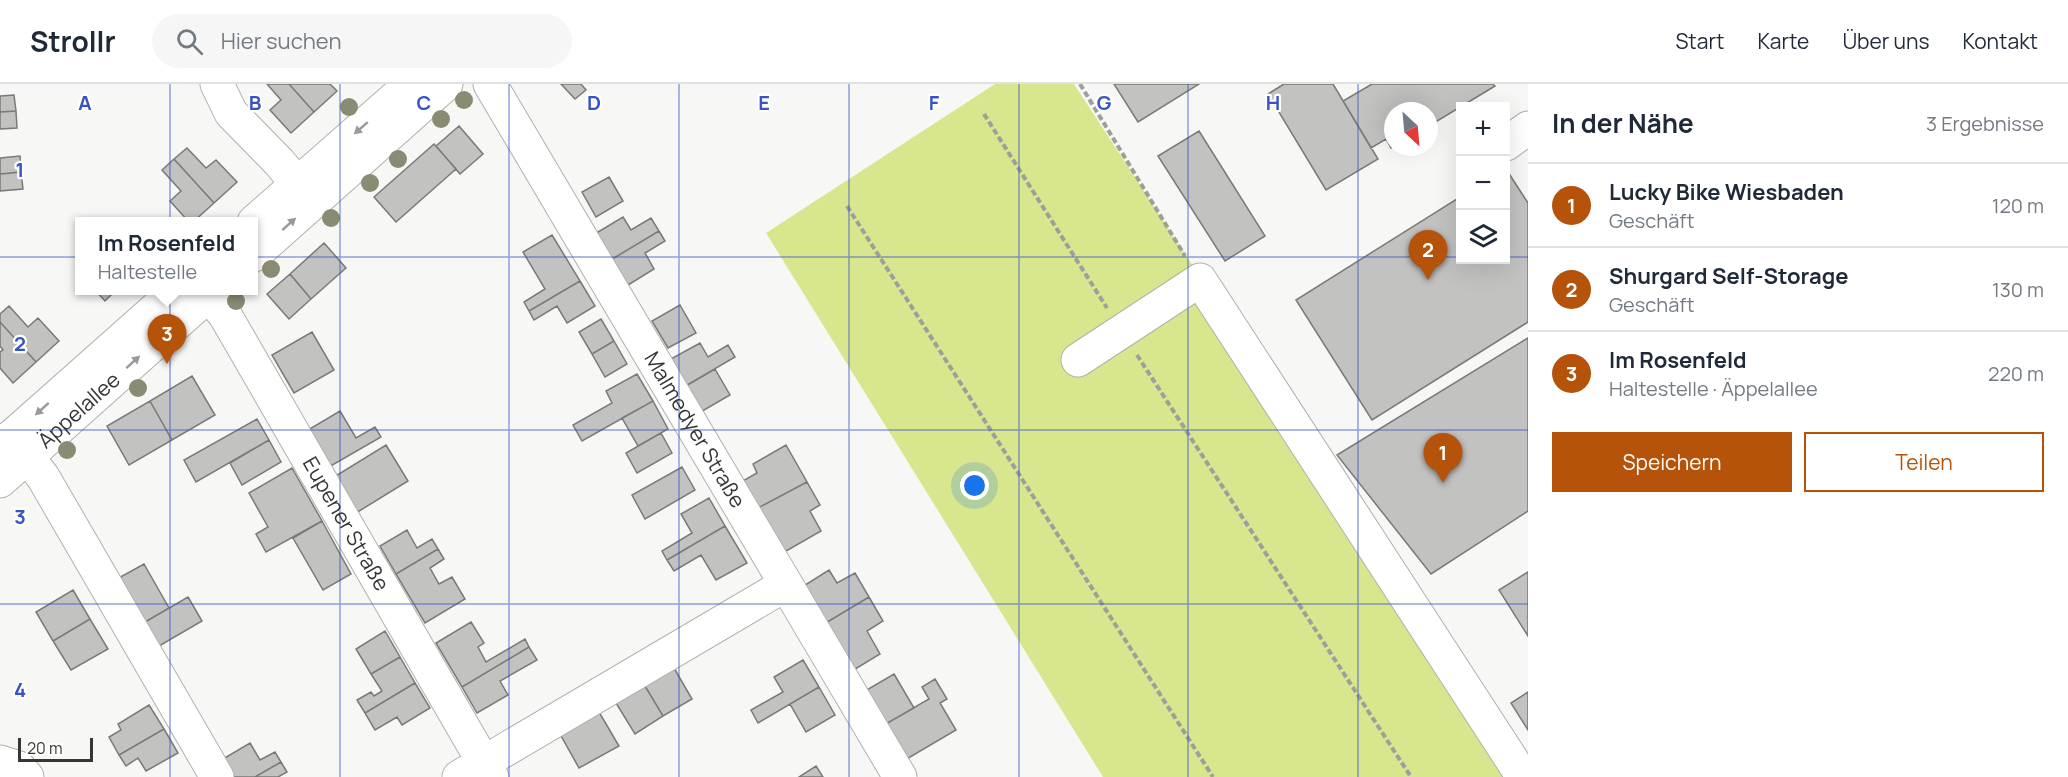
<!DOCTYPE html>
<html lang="de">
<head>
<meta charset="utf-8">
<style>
	:root { --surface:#fff; --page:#f6f6f7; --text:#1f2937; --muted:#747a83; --line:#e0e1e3; --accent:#b45309 }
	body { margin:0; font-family:Manrope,sans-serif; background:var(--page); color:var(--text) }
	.controls { position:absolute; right:18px; top:18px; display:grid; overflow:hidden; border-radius:0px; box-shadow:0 6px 24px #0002 }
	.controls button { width:54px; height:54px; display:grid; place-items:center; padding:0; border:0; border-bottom:2px solid var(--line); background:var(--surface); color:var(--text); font:30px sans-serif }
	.compass { position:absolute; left:1384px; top:18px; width:54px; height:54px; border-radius:50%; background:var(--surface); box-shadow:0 6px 24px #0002; rotate:154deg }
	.scale { position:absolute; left:18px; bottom:15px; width:75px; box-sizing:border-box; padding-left:6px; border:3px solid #363635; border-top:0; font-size:16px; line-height:21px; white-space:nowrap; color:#363635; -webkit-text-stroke:4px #fffffe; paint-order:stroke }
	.you { position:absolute; left:975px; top:402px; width:21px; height:21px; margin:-15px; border:4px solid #fff; border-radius:50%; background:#1a73e8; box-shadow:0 0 0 9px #1a73e833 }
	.badge { display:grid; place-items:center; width:39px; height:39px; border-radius:50%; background:var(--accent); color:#fff; font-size:20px; font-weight:700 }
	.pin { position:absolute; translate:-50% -50px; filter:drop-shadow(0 2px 3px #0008) }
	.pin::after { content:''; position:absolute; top:32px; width:21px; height:18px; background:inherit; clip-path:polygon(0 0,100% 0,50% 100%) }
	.popup { position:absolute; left:75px; top:133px; width:183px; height:78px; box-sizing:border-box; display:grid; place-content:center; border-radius:0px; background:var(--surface); filter:drop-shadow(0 2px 4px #0005); font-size:20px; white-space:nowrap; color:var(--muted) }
	.popup b { font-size:22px; color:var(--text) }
	.popup::after { content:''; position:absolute; left:50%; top:100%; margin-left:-12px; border:12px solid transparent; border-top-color:var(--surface) }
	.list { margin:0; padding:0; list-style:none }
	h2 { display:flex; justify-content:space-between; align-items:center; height:78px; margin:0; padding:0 24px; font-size:26px }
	h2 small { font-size:20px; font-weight:400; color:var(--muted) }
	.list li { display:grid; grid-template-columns:39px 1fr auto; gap:18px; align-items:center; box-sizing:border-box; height:84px; padding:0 24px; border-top:2px solid var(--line) }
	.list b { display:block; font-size:22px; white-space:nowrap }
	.list p { margin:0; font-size:20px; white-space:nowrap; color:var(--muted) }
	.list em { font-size:20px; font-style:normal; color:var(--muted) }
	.actions { display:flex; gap:12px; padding:18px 24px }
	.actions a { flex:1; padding:14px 0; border:2px solid var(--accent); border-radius:0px; text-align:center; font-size:21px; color:var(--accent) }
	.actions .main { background:var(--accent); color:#fff }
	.icon { flex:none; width:33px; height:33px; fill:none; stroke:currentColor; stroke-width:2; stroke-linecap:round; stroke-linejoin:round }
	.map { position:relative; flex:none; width:1528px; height:693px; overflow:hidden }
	header { display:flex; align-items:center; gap:36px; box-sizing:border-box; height:84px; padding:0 30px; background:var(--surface); border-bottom:2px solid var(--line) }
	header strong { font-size:28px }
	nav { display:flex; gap:33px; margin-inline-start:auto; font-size:21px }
	.search { width:420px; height:54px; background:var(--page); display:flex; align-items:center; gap:15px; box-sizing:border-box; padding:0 21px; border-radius:33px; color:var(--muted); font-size:22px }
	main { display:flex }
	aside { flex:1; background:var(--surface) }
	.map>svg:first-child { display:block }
</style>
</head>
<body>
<header>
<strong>Strollr</strong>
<div class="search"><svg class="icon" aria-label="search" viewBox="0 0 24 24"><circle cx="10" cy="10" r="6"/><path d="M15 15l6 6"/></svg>Hier suchen</div>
<nav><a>Start</a><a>Karte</a><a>Über uns</a><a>Kontakt</a></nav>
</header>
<main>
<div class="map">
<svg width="1528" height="693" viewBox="0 0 1528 693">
	<rect width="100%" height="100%" fill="#f7f8f5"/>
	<path fill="#d8e68d" d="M995 0H1074L1527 693H1103L766 149Z"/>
	<path fill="#c2c3c0" stroke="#797976" stroke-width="1.5" d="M267 0H289L314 28 291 49 270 26 281 16Z
		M289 0H330L337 7 314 28Z
		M561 0H581L586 6 575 15Z
		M1114 0H1199L1138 38Z
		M1284 0H1333L1378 75 1326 106 1268 10Z
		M1372 0H1493L1495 2 1429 42V27H1393V63L1391 64 1386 55 1371 64 1343 17Z
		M14 11 16 27 0 28V12Z
		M16 27 17 44 0 45V28Z
		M459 42 483 70 460 90 436 62Z
		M1199 47 1265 152 1225 177 1158 72Z
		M434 60 456 85 396 138 374 113Z
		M187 64 206 84 216 76 237 98 214 119 174 75Z
		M20 72 21 88 0 90V74Z
		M174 75 214 119 193 138H189L170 117 181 107 162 86Z
		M1506 85 1528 119V238L1372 336 1296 216 1460 113V176H1506Z
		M21 88 23 105 0 107V90Z
		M609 93 623 117 596 133 582 108Z
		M623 133 631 146 651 134 659 147 609 177 593 151Z
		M659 147 665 157 645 169 654 185 625 203 609 177Z
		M552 151 580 197 529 227 524 218 545 205 523 168Z
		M324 159 346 184 311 215 290 190Z
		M290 190 311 215 289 235 267 210Z
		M580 197 595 222 567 239 557 222 534 236 529 227Z
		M95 206H116L105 217Z
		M680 221 696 249 668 264 652 237Z
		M9 222 28 243 38 234 59 257 36 278 0 238V230Z
		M601 235 614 257 592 270 579 248Z
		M0 238 36 278 13 299 0 284V268L3 266 0 262Z
		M312 248 334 286 294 309 272 271Z
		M1528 254V427L1431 490 1337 371Z
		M614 257 627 280 605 293 592 270Z
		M700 259 708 273 728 261 735 273 684 303 669 276Z
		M715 285 730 311 699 329 684 303Z
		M637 290 653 317 582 357 573 341 612 319 606 307Z
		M192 292 215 331 172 356 150 317Z
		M150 317 172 356 129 381 107 342Z
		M653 317 668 345 638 362 622 334Z
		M340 327 356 354 375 343 381 353 329 383 308 346Z
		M257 335 269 356 196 398 184 376Z
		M661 349 672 369 637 389 626 369Z
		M269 356 281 378 242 401 230 379Z
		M386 361 408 397 356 429 334 393Z
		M786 361 807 398 756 425 741 398 757 389 753 380Z
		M682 383 695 406 645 435 632 411Z
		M292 384 322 437 266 468 256 450 268 443 249 409Z
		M807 398 820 421 810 427 821 447 781 470 756 425Z
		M709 414 725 442 667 476 662 467 692 449 681 430Z
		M322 437 351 490 323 506 293 454Z
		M725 442 747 479 716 496 701 471 674 487 667 476Z
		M407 446 417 464 432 455 438 465 396 490 380 462Z
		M438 465 444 475 430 484 439 500 452 493 465 515 425 539 396 490Z
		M144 480 169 524 140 541 115 496Z
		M829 486 837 499 855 489 869 513 824 540 802 503Z
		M1528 488V552L1499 506Z
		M73 506 90 535 53 557 36 528Z
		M188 513 202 537 154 565 140 541Z
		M869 513 883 537 867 547 880 570 852 587 824 540Z
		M90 535 108 565 71 586 53 557Z
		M471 538 484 559 478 563 486 578 525 555 529 563 462 603 436 559Z
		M385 547 400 573 371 590 356 565Z
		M529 563 537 576 500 597 508 611 477 629 462 603Z
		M400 573 415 599 365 629 357 616 371 608 374 612 382 607 371 590Z
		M803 576 819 603 758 639 751 626 783 608 774 593Z
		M674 584 692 615 663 632 645 602Z
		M894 590 914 624 884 641 865 607Z
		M935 595 947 615 940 619 956 646 905 676 884 641 929 615 922 603Z
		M415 599 430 624 402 641 397 633 375 646 365 629Z
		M645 602 663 632 635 650 616 619Z
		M819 603 835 631 806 648 790 620Z
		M1528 608V646L1511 619Z
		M149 621 164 645 119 671 109 653 121 646 118 640Z
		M599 628 619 662 579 684 560 650Z
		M164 645 178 669 146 687 138 674 126 682 119 671Z
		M250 659 260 676 275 668 281 678 255 693H234L223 675Z
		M281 678 287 688 278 693H255Z
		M816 682 823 693H799Z"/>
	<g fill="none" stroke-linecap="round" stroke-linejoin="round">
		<g stroke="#b0b1ad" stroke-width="35">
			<g id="minor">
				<path d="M217 0 231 29 279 78 313 118"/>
				<path id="s1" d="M490 0 900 693"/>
				<path d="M1506 60 1528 44"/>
				<path id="s2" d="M204 206 225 231 492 693"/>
				<path d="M1078 276 1200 196 1523 693"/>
				<path d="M11 353 43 393 217 693"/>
				<path d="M0 678 19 684 27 693"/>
				<path d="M459 693 785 501"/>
			</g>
		</g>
		<g stroke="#b0b1ad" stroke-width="35">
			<g id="major">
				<path d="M254 138 411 0"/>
				<path d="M254 171 446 0"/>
				<path d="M0 363 177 206"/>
				<path id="s3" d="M0 397 214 206"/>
			</g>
		</g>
		<path stroke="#9e9f9d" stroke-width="4" stroke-dasharray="6 3" stroke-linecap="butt" d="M1080 0 1185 172
			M984 30 1107 224
			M847 122 1213 693
			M1137 271 1411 693"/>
		<use href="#minor" stroke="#fff" stroke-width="33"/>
		<use href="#major" stroke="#fff" stroke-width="33"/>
	</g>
	<g fill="#898c73">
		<circle cx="464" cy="16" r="9"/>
		<circle cx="349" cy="23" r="9"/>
		<circle cx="441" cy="35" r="9"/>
		<circle cx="398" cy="75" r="9"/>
		<circle cx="370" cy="99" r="9"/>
		<circle cx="331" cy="134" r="9"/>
		<circle cx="271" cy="185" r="9"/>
		<circle cx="236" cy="217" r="9"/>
		<circle cx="138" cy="304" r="9"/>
		<circle cx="67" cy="366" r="9"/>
	</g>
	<defs><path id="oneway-solid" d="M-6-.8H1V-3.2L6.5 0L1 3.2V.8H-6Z" transform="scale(1.5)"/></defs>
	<g fill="#9a9a9a">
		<use href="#oneway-solid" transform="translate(361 44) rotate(139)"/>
		<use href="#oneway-solid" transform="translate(289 140) rotate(-42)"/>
		<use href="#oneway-solid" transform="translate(133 278) rotate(-42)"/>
		<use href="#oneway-solid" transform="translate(42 325) rotate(138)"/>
	</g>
	<path fill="none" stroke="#3853c5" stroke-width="1.5" stroke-opacity="0.55" d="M170 0V693M340 0V693M509 0V693M679 0V693M849 0V693M1019 0V693M1188 0V693M1358 0V693M0 173H1460M1506 173H1528M0 346H1528M0 520H1528"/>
	<g text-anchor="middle" stroke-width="4.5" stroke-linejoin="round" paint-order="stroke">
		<g font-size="21" fill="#363635" stroke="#fffffe">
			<text dy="7" stroke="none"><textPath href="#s3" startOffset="106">Äppelallee</textPath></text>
			<text dy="7" stroke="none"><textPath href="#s1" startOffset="402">Malmedyer Straße</textPath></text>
			<text dy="7" stroke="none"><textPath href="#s2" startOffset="274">Eupener Straße</textPath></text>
		</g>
	</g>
	<g font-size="20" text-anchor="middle" font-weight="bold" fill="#3853c5" stroke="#fffffe" stroke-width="4.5" stroke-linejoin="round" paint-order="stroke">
		<text x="85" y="26">A</text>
		<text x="255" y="26">B</text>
		<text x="424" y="26">C</text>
		<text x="594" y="26">D</text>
		<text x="764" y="26">E</text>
		<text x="934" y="26">F</text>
		<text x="1104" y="26">G</text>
		<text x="1273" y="26">H</text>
		<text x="20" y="93">1</text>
		<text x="20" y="267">2</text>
		<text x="20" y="440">3</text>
		<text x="20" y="613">4</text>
	</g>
</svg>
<div class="controls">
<button>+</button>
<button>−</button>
<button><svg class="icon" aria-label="layers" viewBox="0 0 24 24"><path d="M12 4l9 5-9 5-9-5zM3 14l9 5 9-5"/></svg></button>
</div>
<svg class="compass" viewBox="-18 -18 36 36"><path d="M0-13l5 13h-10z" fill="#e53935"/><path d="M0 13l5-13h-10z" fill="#747a83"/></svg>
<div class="scale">20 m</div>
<div class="you"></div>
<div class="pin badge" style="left:1443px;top:399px">1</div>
<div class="pin badge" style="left:1428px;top:196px">2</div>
<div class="pin badge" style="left:167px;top:280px">3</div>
<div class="popup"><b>Im Rosenfeld</b>Haltestelle</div>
</div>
<aside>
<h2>In der Nähe<small>3 Ergebnisse</small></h2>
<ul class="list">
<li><span class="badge">1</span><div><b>Lucky Bike Wiesbaden</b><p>Geschäft</p></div><em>120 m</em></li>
<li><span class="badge">2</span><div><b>Shurgard Self-Storage</b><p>Geschäft</p></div><em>130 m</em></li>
<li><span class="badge">3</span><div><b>Im Rosenfeld</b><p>Haltestelle · Äppelallee</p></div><em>220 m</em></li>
</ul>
<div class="actions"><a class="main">Speichern</a><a>Teilen</a></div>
</aside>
</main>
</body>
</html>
